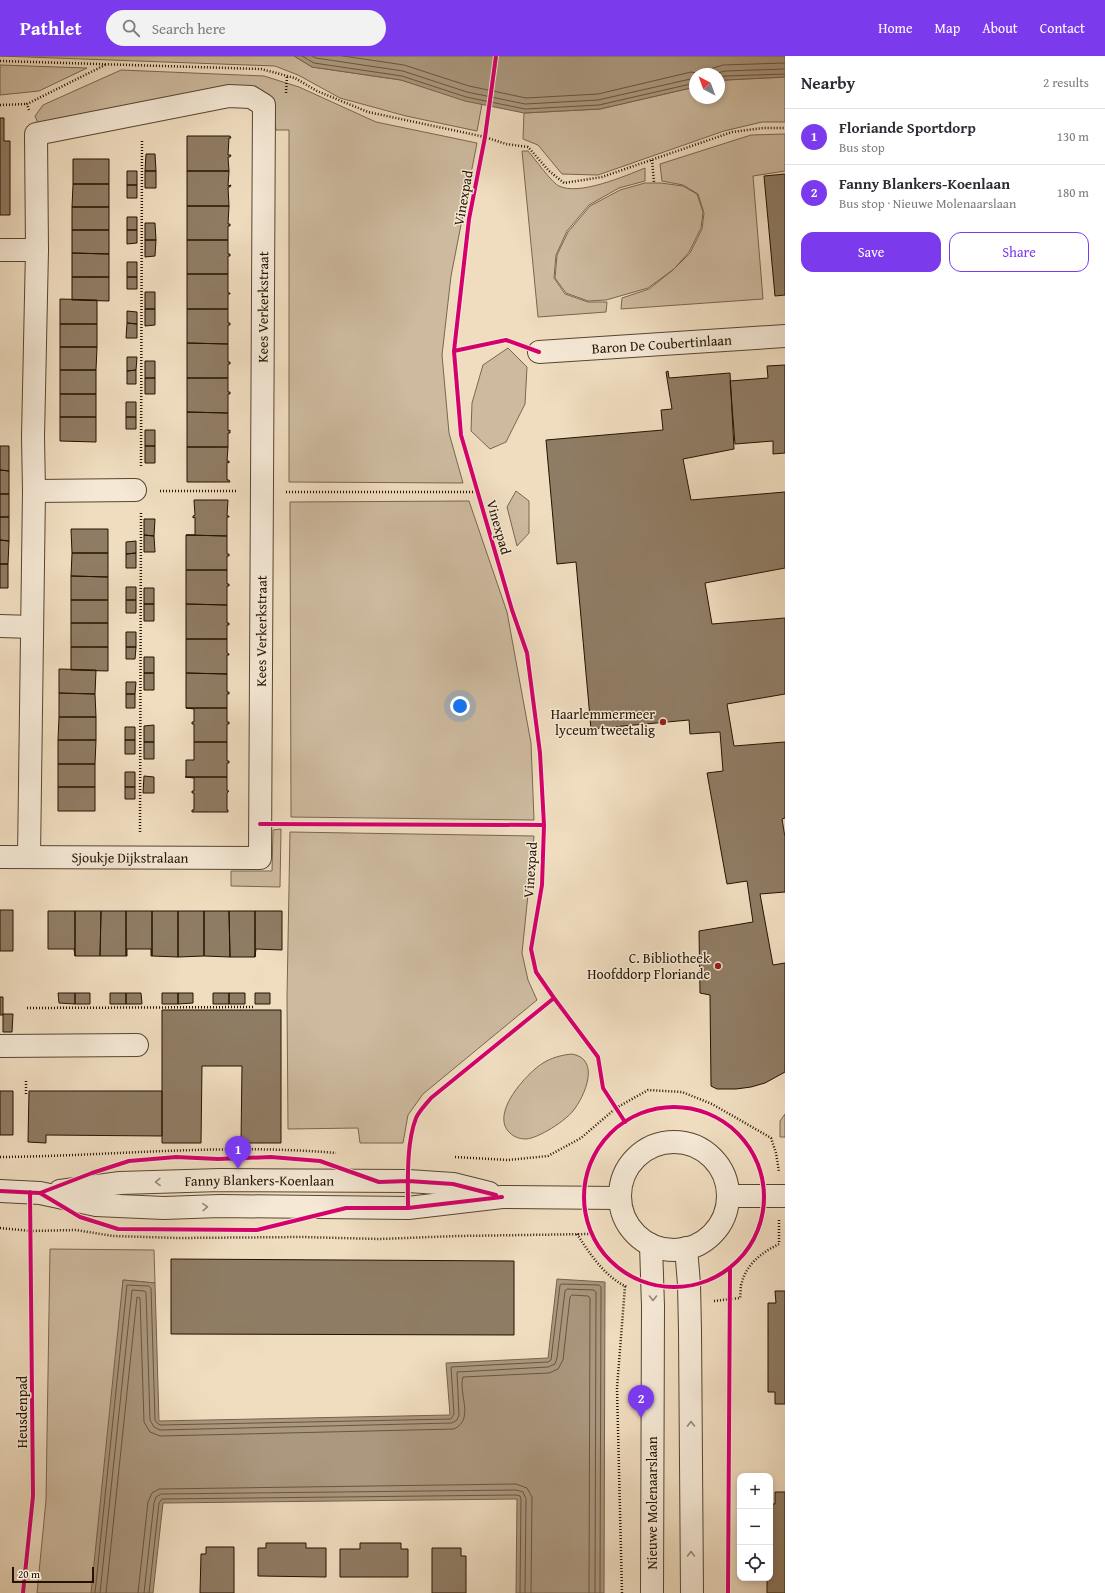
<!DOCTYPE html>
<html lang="en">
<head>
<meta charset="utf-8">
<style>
	:root { --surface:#fff; --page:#f2f2f3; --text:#2b2b33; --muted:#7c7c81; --line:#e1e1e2; --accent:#7c3aed }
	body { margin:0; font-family:"Gentium Book Plus",serif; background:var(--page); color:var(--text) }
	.controls { position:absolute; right:12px; bottom:12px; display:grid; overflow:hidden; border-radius:8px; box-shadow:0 2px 6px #0003 }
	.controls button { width:36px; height:36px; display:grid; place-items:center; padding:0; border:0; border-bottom:1px solid var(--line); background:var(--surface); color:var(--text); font:20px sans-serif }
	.compass { position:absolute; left:689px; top:12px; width:36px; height:36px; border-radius:50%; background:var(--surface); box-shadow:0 2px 6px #0003; rotate:319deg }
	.scale { position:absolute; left:12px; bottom:10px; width:82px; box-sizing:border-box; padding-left:4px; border:2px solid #251200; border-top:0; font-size:11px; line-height:14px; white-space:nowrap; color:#251200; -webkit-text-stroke:3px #f5e9d6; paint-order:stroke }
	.you { position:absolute; left:460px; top:650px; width:14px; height:14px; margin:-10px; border:3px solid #fff; border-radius:50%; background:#1a73e8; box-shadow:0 0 0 6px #1a73e833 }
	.badge { display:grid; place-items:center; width:26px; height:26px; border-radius:50%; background:var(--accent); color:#fff; font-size:13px; font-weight:700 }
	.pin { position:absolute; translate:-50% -33px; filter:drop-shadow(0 1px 2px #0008) }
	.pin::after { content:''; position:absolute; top:21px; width:14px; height:12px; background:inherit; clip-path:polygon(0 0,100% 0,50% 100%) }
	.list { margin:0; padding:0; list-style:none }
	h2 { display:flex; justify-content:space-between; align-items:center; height:52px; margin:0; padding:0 16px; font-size:17px }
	h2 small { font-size:13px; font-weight:400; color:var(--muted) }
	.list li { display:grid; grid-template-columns:26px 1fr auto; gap:12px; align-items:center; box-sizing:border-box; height:56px; padding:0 16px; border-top:1px solid var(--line) }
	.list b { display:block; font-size:15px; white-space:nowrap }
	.list p { margin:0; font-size:13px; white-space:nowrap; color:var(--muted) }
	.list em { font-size:13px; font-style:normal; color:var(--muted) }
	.actions { display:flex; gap:8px; padding:12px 16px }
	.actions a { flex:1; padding:9px 0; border:1px solid var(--accent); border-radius:12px; text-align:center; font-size:14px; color:var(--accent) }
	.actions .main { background:var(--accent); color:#fff }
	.icon { flex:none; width:22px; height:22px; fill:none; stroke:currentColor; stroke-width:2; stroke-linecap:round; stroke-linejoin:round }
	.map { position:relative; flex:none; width:785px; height:1537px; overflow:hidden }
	header { display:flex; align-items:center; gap:24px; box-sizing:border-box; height:56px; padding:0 20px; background:var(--accent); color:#fff }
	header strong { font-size:19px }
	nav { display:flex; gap:22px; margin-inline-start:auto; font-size:14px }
	.search { width:280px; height:36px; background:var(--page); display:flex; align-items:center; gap:10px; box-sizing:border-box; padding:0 14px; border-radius:22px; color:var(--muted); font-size:15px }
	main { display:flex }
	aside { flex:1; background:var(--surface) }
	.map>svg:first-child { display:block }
</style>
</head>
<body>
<header>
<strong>Pathlet</strong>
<div class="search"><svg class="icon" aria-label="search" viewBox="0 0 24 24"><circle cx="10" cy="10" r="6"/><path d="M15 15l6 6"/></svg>Search here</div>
<nav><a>Home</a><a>Map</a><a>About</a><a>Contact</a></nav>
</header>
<main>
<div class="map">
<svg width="785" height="1537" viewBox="0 0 785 1537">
	<rect width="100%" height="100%" fill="#f0ddc0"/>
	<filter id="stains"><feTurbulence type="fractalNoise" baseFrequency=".005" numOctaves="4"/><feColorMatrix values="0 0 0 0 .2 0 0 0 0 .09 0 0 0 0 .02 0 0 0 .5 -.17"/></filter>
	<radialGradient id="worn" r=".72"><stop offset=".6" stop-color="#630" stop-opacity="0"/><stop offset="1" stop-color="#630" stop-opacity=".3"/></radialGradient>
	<path fill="#cdba9f" stroke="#796650" d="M0 0H294L312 11 401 24 482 48 477 75 406 60 340 42 298 19 275 10Z
		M0 9 87 12 39 35 0 39Z
		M121 14 264 20 299 31 376 66 477 87 451 220 442 299 449 377 463 427 289 426V74H276L272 48 263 36 38 67 35 60 43 49Z
		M785 21V66H762L724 75 598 119 562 118 538 89 523 83 524 57 600 53 695 31V42H719V25L726 24Z
		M785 78V115L753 120 763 243 621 253 622 242 649 233 674 213 690 197 702 173 704 157 698 138 683 129 662 125 660 108 751 79Z
		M522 95H528C535 103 552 127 559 130 579 140 625 120 645 112V125L619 132 589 149 567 175 556 199 554 222 565 238 588 246H607L606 256 538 261Z
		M645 127H661L683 130 697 138 703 156 701 172 689 196 674 213 648 232 606 244 588 245 566 237 555 222 557 199 568 176 590 150 620 134Z
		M508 292 527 311 525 348 506 386 490 393 471 375 472 347 483 309Z
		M516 435 529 445V477L517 490 507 451Z
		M469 445 507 556 531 687 534 764 291 761 290 446Z
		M281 773 280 831 231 830V815H272L273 774Z
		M290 776 534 780 522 897 528 924 537 944 423 1038 408 1059 403 1087H360L358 1072 288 1073 287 941Z
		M572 998C601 1003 585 1040 573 1055 565 1065 539 1082 526 1083 520 1083 514 1081 510 1077 489 1058 527 1017 543 1007 551 1002 561 999 572 998Z
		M785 1058V1081H780V1065Z
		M50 1193 154 1194 155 1227 123 1224 100 1537H37L46 1444Z"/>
	<path fill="#ab987f" stroke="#75624c" d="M294 0H785V21L726 24 719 25V18H695V31L600 53 524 57 465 45 401 24 312 11Z
		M557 1223 605 1226 604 1537H516L517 1443 163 1447 153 1537H91L123 1224 155 1227 159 1365 450 1359 446 1307 548 1302Z"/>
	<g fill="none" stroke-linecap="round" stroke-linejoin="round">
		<path stroke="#685540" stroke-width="1" d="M302 0 314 7 402 20 466 41 525 53 599 49 695 27
			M312 0 316 2 403 15 467 36 525 48 598 44 695 22
			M343 0 404 9 469 30 526 42 598 38 691 16 701 18
			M706 18 713 12 723 9 785 7
			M714 18 725 15 785 13
			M719 21 726 20 785 18
			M95 1537 127 1229 149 1230 151 1232 155 1364 157 1367 160 1369 451 1363 454 1358 451 1311 548 1306 551 1304 560 1229 562 1228 599 1229 601 1231 600 1537
			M100 1537 132 1234 144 1235 146 1236 150 1364 154 1371 160 1374 452 1367 457 1364 459 1359 457 1316 548 1311 555 1308 557 1302 565 1235 567 1233 594 1234 596 1236 595 1537
			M106 1537 137 1241 140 1242 144 1366 150 1376 160 1380 454 1373C475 1363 458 1338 463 1321L549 1317 558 1313 563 1304 570 1241 572 1239 588 1240 590 1242 589 1537
			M138 1537 148 1446 152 1437 159 1433 516 1428 527 1432 532 1441 531 1537
			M144 1537 154 1447 156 1441 161 1438 516 1434 523 1436 526 1443 525 1537
			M149 1537 159 1447 162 1443 516 1439 520 1440 521 1443 520 1537"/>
	</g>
	<path fill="#8f7c64" stroke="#251200" d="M0 62H4V85H10V159H0Z
		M187 80H230L231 82H229L228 99H231L230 101H228L229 115H187Z
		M146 98H155L156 115H145Z
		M73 103H109V128H73Z
		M127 115H137V129H127Z
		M145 115H156V132H145Z
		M187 115H229L228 130 231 129 230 131H228L229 150H187Z
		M785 118V239L775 240 764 120Z
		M73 128H109V151H72Z
		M127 129H137V142H127Z
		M187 150H229L228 168H230V170H228V184H187Z
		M72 151H109V174H72Z
		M127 161H137V174H127Z
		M145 167H155L156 184H145Z
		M72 174H109V198L72 197Z
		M127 174H137V187L127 188Z
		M145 184H156L155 200 145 201Z
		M187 184H228V198H230V200H228V218H187Z
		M72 197 109 198V221H72Z
		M127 206H137V221H127Z
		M187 218H228V237H230V238H228V253H187Z
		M72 221H109V245L72 244Z
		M127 221H137V233H127Z
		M145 236H155V253H145Z
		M60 243 97 244V268H60Z
		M145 253H155V269L145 270Z
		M187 253H228V267H230V269H228V288L187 287Z
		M127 255 137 256V268L127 267Z
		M127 267 137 268V282H126Z
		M60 268H97V291H60Z
		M187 287 228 288V306H230V308H228V322H187Z
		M60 291H97L96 314H60Z
		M127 301H137L136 314 127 315Z
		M145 305H155V322H145Z
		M785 309V397L773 398V385L735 388 730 325 768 322 767 310Z
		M60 314H96V338H60Z
		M136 314V328H127V315Z
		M668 315 669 322 730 317 734 393 683 403 691 444 785 436V512L705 527 712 568 785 562V638L727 648 734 690 785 686V762L782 763 785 781V836L760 838 773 909 785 907V1016L765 1027 751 1031 736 1033H717L711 1030 710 939 700 937 699 875 753 866 747 825 727 828 707 717 723 715 720 676 690 678 689 664 591 673 576 506 557 508 546 384 663 374 661 354 672 353 666 316Z
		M145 322H155V338H145Z
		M187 322H228V336H230V338H228V357L187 356Z
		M60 338H96V361H60Z
		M126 346H136V361H126Z
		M187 356 228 357V375L230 374V377H228V391H187Z
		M60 361H96V386L60 385Z
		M126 361H136V373H126Z
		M145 374H155V390H145Z
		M0 390H9V415L0 414Z
		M145 390H155V407H145Z
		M187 391H228L227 405H229V407L227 406V424H229L230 426H187Z
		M0 414 9 415V438H0Z
		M0 438H9V461H0Z
		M194 444H228L227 460H229V461H227V480L186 479H195V461L193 462V460L195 459Z
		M0 461H9V485L0 484Z
		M144 463H155L154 480 144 479Z
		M71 473H108V497H72Z
		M144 479 154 480 155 496H144Z
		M186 479 227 480V498H229V500H227V514H186Z
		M0 484 9 485 8 508H0Z
		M136 485V497L126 498V486Z
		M72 497H108V521L71 520Z
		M136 497V512H126V498Z
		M0 508H8V532H0Z
		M186 514H227V528H229V530H227V549L186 548Z
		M71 520 108 521V544H71Z
		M126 531H136V544H126Z
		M144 532H154V548H144Z
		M71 544H108V567H71Z
		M126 544H136V557H126Z
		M144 548H154V565H144Z
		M186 548 227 549V567H229V569H227V583H186Z
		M71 567H108V591H71Z
		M126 576H136V591H126Z
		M186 583H227V597L229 598V599H227V618L186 617Z
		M71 591H108V615L71 614Z
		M126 591H136L135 603H126Z
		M144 601H154V617H144Z
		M59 613 96 614 95 638 59 637Z
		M144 617H154V634H144Z
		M186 617 227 618V636H229V638H227V652H186Z
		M126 626H136L135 638H126Z
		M59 637 95 638 96 661H59Z
		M126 638H135V652H126Z
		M186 652H227V666H229V668H227V686H194V668H192V666H194V653Z
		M59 661H96V684H58Z
		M154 669V686H144V670Z
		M125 671H135V684H125Z
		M58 684H96L95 708H58Z
		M125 684H135V698H125Z
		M144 686H154V703H144Z
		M194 686H227V705H229V707H227V721H186V704H194Z
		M58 708H95V731H58Z
		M125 716H135V731H125Z
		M144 720 154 721V737H143Z
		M185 721H227V735H229L227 737V754H228V756H192V754H194V737H192V735H194V722Z
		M58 731H95V755H58Z
		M125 731H135V743H125Z
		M0 854H13V895H0Z
		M48 855H75V900L74 893H48Z
		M75 855H101L100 900H75Z
		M101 855H126V900H100Z
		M126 855H152V900H151V893H127V900H126Z
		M152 855H178V901L152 900Z
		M178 855H204V900L178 901Z
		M204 855H229L230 901 204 900Z
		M229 855H255V901H230Z
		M255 855H282V894L256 893 255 901Z
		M58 937H75V948L59 947Z
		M75 937H90V948H75Z
		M110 937H126V948H110Z
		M126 937H141L142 948H126Z
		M162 937H178V948H162Z
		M178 937H193V947L178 948Z
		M213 937H229V948H213Z
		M229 937H245V948H229Z
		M255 937H270V948H255Z
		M0 941H3V959H0Z
		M162 954H281V1087H241L242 1010H202L201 1087H162Z
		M3 958H13L12 976H3Z
		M0 1035H13V1079H0Z
		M29 1035H162V1080L46 1079V1087L28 1086Z
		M171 1203 514 1205V1279L171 1278Z
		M775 1235H785V1348H775V1336H768V1247H776Z
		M775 1436H785V1537H767V1522H770V1448H775Z
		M266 1487H306V1492H326V1521L258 1520V1492H266Z
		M360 1487H401V1493H408V1521H340V1493H360Z
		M206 1491H234V1537H200L201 1498H206Z
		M432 1492H461V1500H466V1537H432Z"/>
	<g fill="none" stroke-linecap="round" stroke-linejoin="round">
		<g stroke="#584530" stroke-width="24">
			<g id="minor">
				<path d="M0 194H37"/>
				<path id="s1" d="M539 296 785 280"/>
				<path d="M34 435 135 434"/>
				<path d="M0 570 32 571"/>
				<path id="s2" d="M0 801 260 802 264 49 251 41 229 40 36 78 37 194 33 381 34 435 29 801"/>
				<path d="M0 990 137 989"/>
				<path d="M728 1140H785"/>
			</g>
		</g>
		<g stroke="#584530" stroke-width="24">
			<g id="tertiary">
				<circle cx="674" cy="1140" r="54"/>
				<path d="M0 1135 40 1137 96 1149 164 1152 220 1150 408 1152 502 1141 619 1142"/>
				<path id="s3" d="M60 1135 120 1127 220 1124 408 1125 453 1128 489 1137"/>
				<path d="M651 1189 653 1250 652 1537"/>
				<path d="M686 1192 689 1228 690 1275 692 1537"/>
			</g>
		</g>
		<path stroke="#251200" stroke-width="2.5" stroke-dasharray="1 2" stroke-linecap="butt" d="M0 5 261 13 295 22 317 35 368 56 485 81 506 88 528 91 549 115 564 127 602 121 732 76 763 72H785
			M286 37 287 20
			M0 49 27 48
			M29 54 27 48 107 8
			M652 104 654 126
			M141 410 142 83
			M160 435H237
			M286 436H478
			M140 776 141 457
			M27 952 254 951
			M26 1025V1040
			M0 1101C112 1100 224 1087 336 1097
			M455 1101 508 1104 548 1100 581 1082 616 1052 648 1034 682 1036 712 1048 771 1082 776 1097 779 1116
			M0 1172 31 1175 76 1174 113 1180 178 1182 302 1181 380 1183 457 1180 592 1178
			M577 1178C590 1198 605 1221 627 1231
			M714 1245 740 1242C741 1237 740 1230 742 1226 747 1207 763 1196 779 1188V1164
			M622 1537 617 1332 625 1230"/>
		<use href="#minor" stroke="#f5e9d6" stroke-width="22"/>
		<use href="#tertiary" stroke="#f5e9d6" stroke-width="22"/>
		<g stroke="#f5e9d6" stroke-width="6">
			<path id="cycleway" d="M454 295 506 284 539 296
				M260 768 544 769
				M554 942 598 1001 603 1032 625 1066
				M584 1141a90 90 0 1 1 180 0a90 90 0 1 1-180 0Z
				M0 1135 40 1137 80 1161 118 1173 257 1174 346 1152H408L502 1141
				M40 1137 92 1117 129 1105 176 1101 218 1103 271 1101 320 1105 379 1126 408 1125 453 1128 496 1139
				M408 1152C408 1125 406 1088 416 1062 419 1055 426 1048 431 1042L554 942 536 916 531 893 542 829 544 769 540 697 527 597 512 554 461 379 454 295 469 163 485 81 496 0
				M23 1537 33 1440 30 1136
				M728 1537 730 1213"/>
		</g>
		<use href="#cycleway" stroke="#d6006c" stroke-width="4"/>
	</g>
	<defs><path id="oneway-chevron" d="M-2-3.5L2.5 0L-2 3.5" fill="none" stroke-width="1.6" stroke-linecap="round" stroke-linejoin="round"/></defs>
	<g stroke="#978876">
		<use href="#oneway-chevron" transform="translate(158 1126) rotate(178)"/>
		<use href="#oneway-chevron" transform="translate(205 1151) rotate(-2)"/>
		<use href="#oneway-chevron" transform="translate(653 1242) rotate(90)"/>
		<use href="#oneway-chevron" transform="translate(691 1368) rotate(-90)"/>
		<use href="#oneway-chevron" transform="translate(691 1498) rotate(-90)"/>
	</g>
	<g fill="#8f2418" stroke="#f5e9d6" stroke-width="1.5">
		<circle cx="663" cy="666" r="4"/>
		<circle cx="718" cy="910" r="4"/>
	</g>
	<g text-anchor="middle" stroke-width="3" stroke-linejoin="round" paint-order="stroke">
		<g font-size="14" fill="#251200" stroke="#f5e9d6">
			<text transform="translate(463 142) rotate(-80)" y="5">Vinexpad</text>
			<text dy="5" stroke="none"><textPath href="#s2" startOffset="811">Kees Verkerkstraat</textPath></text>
			<text dy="5" stroke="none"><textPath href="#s1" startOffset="123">Baron De Coubertinlaan</textPath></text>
			<text transform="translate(499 471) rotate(74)" y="5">Vinexpad</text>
			<text dy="5" stroke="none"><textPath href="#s2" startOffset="487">Kees Verkerkstraat</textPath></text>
			<text dy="5" stroke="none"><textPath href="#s2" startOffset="130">Sjoukje Dijkstralaan</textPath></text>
			<text transform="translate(530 814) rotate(-86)" y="5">Vinexpad</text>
			<text dy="5" stroke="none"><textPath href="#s3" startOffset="200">Fanny Blankers-Koenlaan</textPath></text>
			<text transform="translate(22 1356) rotate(-90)" y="5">Heusdenpad</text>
			<text transform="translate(652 1447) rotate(-90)" y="5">Nieuwe Molenaarslaan</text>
		</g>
		<g font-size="14" fill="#251200" stroke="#f5e9d6" text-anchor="end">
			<text x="655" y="663">Haarlemmermeer<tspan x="655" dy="16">lyceum tweetalig</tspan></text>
			<text x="710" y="907">C. Bibliotheek<tspan x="710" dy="16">Hoofddorp Floriande</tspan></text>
		</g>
	</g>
	<rect width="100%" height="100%" filter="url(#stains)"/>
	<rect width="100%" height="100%" fill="url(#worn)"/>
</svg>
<div class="controls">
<button>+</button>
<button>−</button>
<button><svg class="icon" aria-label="locate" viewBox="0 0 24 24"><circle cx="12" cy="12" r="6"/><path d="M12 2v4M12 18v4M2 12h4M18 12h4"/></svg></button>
</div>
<svg class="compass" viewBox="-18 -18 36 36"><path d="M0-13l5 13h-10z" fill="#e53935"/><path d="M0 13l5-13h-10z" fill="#7c7c81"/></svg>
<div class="scale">20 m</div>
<div class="you"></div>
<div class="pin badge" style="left:238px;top:1113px">1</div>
<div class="pin badge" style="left:641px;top:1362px">2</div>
</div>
<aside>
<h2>Nearby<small>2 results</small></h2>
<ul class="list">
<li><span class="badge">1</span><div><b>Floriande Sportdorp</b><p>Bus stop</p></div><em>130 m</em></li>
<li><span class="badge">2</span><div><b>Fanny Blankers-Koenlaan</b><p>Bus stop · Nieuwe Molenaarslaan</p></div><em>180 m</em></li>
</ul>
<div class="actions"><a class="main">Save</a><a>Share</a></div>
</aside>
</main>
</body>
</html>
